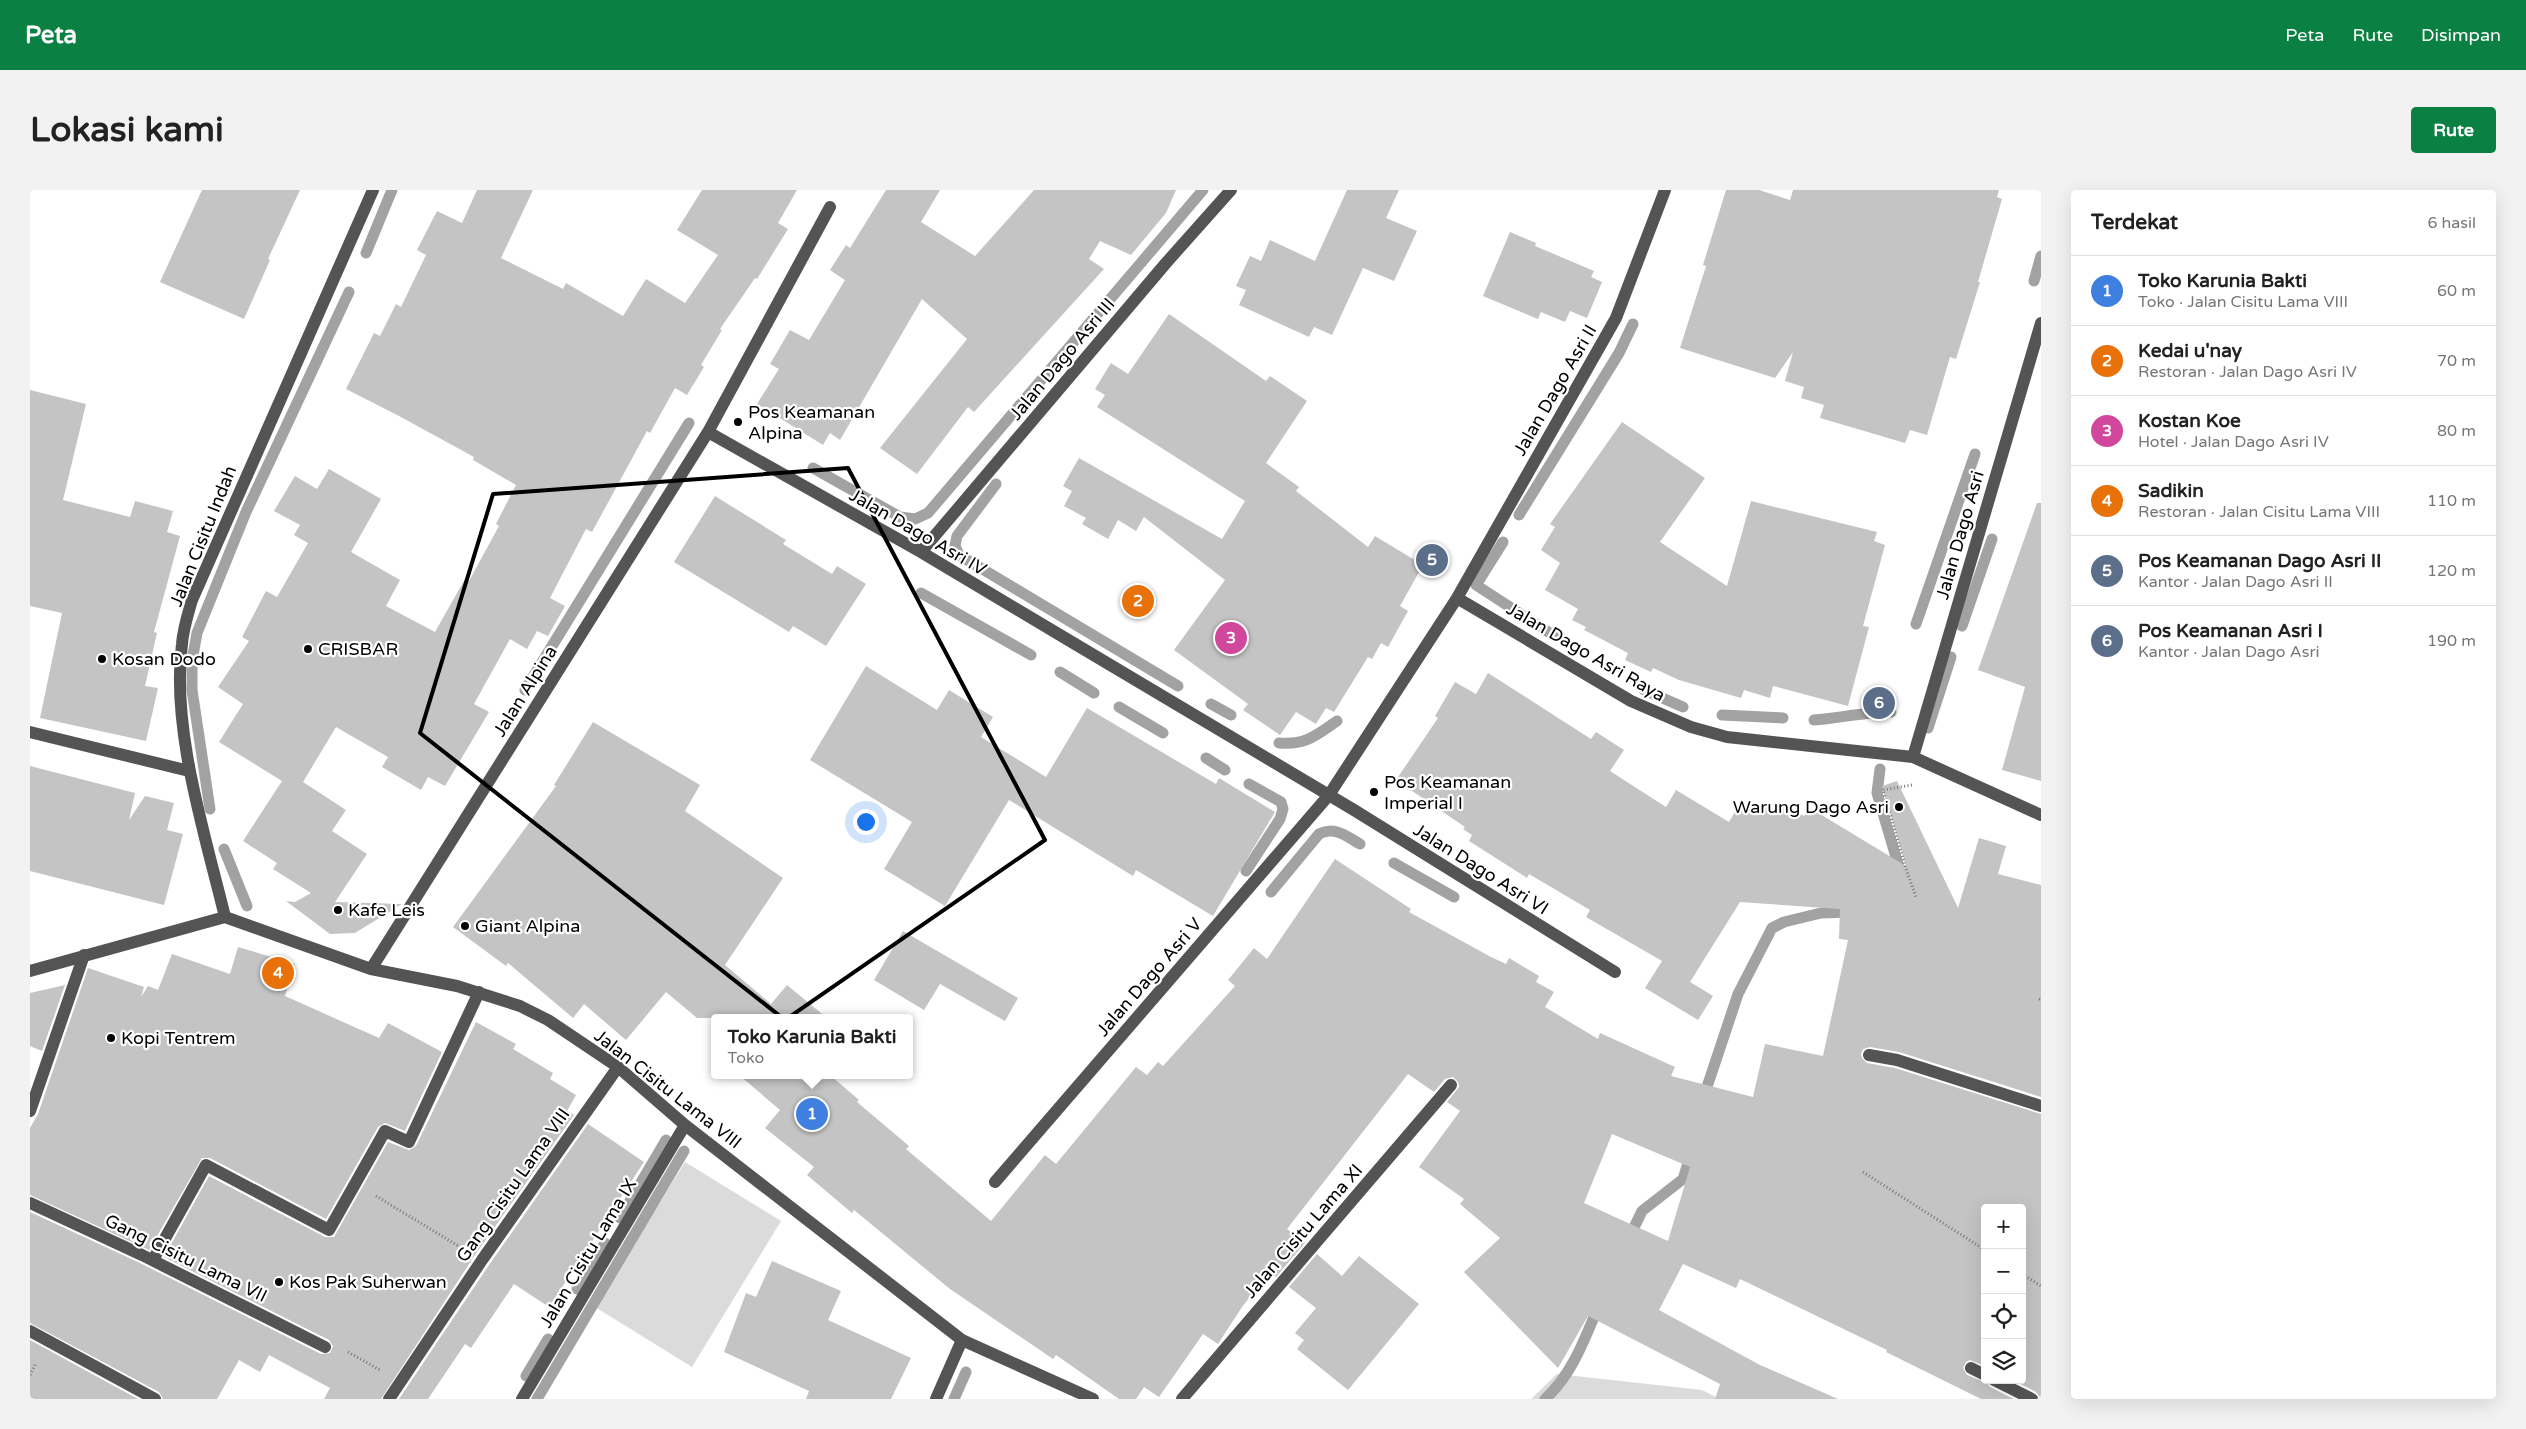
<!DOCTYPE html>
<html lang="id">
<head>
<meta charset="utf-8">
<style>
	:root { --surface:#fff; --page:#f2f2f2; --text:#222; --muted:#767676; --line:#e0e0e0; --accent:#0b8043 }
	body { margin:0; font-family:"Varela Round",sans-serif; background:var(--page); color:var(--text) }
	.controls { position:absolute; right:15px; bottom:15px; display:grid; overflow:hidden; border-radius:5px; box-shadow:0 5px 20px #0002 }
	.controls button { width:45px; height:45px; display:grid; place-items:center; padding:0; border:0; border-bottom:1px solid var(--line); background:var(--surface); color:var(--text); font:25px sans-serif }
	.you { position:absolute; left:835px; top:631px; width:18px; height:18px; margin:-12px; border:4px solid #fff; border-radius:50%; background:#1a73e8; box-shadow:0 0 0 8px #1a73e833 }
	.badge { display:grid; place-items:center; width:32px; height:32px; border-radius:50%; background:var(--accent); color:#fff; font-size:16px; font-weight:700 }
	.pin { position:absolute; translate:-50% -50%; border:2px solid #fff; box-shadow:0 1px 5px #0006 }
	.popup { position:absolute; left:681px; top:824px; width:202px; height:65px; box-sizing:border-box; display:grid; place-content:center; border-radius:5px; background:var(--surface); filter:drop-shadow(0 1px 4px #0005); font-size:16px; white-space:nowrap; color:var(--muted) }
	.popup b { font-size:19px; color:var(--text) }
	.popup::after { content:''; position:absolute; left:50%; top:100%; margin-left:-10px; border:10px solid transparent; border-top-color:var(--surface) }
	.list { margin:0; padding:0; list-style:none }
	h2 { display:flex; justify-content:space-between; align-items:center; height:65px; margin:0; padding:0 20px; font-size:21px }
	h2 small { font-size:16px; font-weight:400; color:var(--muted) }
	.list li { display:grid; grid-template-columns:32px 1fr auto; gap:15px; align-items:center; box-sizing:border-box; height:70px; padding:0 20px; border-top:1px solid var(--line) }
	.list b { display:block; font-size:19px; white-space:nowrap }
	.list p { margin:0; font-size:16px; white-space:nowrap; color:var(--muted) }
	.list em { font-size:16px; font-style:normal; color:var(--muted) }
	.icon { flex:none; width:28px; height:28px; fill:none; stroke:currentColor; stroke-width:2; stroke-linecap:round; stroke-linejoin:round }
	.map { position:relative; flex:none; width:2011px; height:1209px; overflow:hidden; border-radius:5px }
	header { display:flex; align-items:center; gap:30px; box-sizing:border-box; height:70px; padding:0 25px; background:var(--accent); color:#fff }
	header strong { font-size:24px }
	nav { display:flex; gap:28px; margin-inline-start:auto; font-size:18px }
	.intro { display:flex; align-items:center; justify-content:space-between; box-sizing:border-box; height:120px; padding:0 30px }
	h1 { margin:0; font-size:35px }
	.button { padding:12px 22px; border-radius:5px; background:var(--accent); color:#fff; font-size:18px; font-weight:700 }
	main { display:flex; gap:30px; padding:0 30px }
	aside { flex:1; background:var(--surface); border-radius:5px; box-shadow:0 5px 20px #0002 }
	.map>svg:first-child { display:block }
</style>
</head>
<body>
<header>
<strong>Peta</strong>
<nav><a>Peta</a><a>Rute</a><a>Disimpan</a></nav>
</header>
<div class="intro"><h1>Lokasi kami</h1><a class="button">Rute</a></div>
<main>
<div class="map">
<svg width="2011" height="1209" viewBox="0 0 2011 1209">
	<rect width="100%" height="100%" fill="#fff"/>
	<path fill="#dbdbdb" d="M655 972 751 1031 662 1177 565 1117Z
		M1527 1184 1672 1200 1690 1209H1501Z"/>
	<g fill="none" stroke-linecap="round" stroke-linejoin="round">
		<path stroke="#a2a2a2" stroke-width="11" d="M336 63 362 0
			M2004 91 2011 66
			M783 278 870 327 885 329 898 323 1173 0
			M966 294 927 346 925 356 929 365 1148 496
			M1489 325 1589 163 1603 134
			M1473 352 1446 395 1526 447
			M891 403 1001 465
			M1886 434 1945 264
			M1932 436 1962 349
			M1030 482 1064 503
			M495 500 659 233
			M1614 500 1653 517
			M1181 514 1201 525
			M1089 517 1133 543
			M1692 525 1753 528
			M1784 530C1810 528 1834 522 1861 522
			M1898 538 1921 467
			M1249 553C1276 555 1285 546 1307 531
			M1176 568 1195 580
			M1850 579 1847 603 1871 684
			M180 619 162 500V471L167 443 216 322 319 102
			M194 659 217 716
			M1364 673 1424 707
			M1216 681 1250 629 1253 619 1251 612 1219 594
			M1241 702 1289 644C1305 636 1316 646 1330 654
			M1673 909 1708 804 1742 738 1754 732 1791 723 1824 722
			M590 1028 636 950
			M1599 1048 1612 1021 1653 989 1662 961
			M547 1099 575 1053
			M496 1186 518 1149
			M507 1209 654 961
			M924 1209 936 1182
			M1515 1209C1542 1185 1555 1148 1569 1115"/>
	</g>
	<path fill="#c4c4c4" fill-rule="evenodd" d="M172 0H270L238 69 240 70 214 129 130 92Z
		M447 0H503L471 68 533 99 536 93 593 126 616 89 655 113 688 65 647 40 672 0H767L748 33 758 39 727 89 725 88 690 139 692 140 671 175 674 177 657 205 645 198 620 243 617 241 562 342 556 339 520 408 535 416 518 446 507 441 497 459 480 449 444 514 459 522 415 596 398 587 391 600 352 577 358 567 306 537 273 592 316 620 302 641 337 664 305 712 372 714 325 743 300 744 256 711 265 712 281 703 243 679 247 673 213 651 252 591 189 552 213 514 188 497 219 451 212 447 236 401 247 407 278 353 264 345 270 335 244 321 265 286 287 299 299 279 351 309 321 362 370 390 356 416 405 442 435 389 439 391 469 336 466 334 486 295 443 270 444 267 369 226 316 199 344 143 350 146 366 114 371 117 396 65 387 60 407 21 432 33Z
		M856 0H910L891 32 945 66 1004 0H1146L1136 23 1101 65 1070 51 1059 69 1074 79 944 222 938 217 887 284 850 258 937 149 892 109 810 250 800 243 793 255 727 214 749 179 740 174 760 140 779 150 815 90 800 80 816 55 820 58Z
		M1317 0H1369L1356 28 1387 41 1364 91 1333 78 1302 145 1284 137 1279 147 1209 115 1216 100 1206 96 1220 66 1231 71 1240 50 1285 71Z
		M1696 0H1729L1760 10 1763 0H1969L1967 7 1972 9 1948 92H1950L1926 169 1920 167 1897 245 1880 240 1875 253 1790 228 1794 215 1771 208 1774 197 1755 191 1763 162 1745 188 1650 158 1676 76 1673 75Z
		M1480 42 1506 53 1505 56 1564 81 1561 87 1572 92 1557 128 1540 121 1535 132 1511 122 1508 129 1453 106Z
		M1139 124 1236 191 1240 186 1277 211 1236 273 1269 297 1266 301 1338 357 1345 346 1393 375 1370 416 1378 421 1358 457 1351 453 1342 469 1338 467 1304 522 1296 518 1286 534 1266 522 1250 545 1213 520 1218 514 1144 460 1195 390 1114 327 1106 341 1088 330 1078 349 1052 334 1056 328 1034 316 1042 301 1033 296 1049 268 1192 349 1215 311 1067 217 1075 205 1065 199 1081 173 1098 184Z
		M0 200 56 214 33 310 100 327 105 311 143 321 137 342 150 346 124 442 127 443 115 496 128 498 116 551 10 528 32 423 0 416Z
		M1592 232 1675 288 1630 352 1697 396 1721 311 1847 342 1844 351 1855 355 1833 436 1839 437 1818 516 1743 496 1740 508 1714 500 1711 508 1649 490 1623 478 1621 482 1595 470 1598 463 1554 440 1556 437 1542 430 1548 419 1515 400 1530 373 1511 360 1525 337 1520 334Z
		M685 306 756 350 753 354 802 384 807 376 836 394 796 456 763 436 759 442 644 372Z
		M2007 313H2011V591L1972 580 1995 497 1948 480Z
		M836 476 907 520 919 500 963 527 951 547 1016 587 1057 518 1186 594 1189 588 1245 622 1183 726 1106 680 1103 686 979 610 915 716 854 679 882 632 780 570Z
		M1458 483 1561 549 1566 542 1594 560 1580 581 1636 617 1646 600 1699 632 1709 615 1724 625 1733 612 1747 620 1752 612 1774 626 1780 618 1876 676 1852 596 1867 591 1928 718 1949 648 1976 656 1968 684 2011 695V907L1869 862 1840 857 1833 859 1831 864 1832 868 1837 873 1865 878 2011 924V1209L2006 1202 1983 1190H1992V1018H1955V1176L1940 1170 1936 1172 1933 1178 1937 1185 1957 1193 1960 1197 1984 1209H1951L1856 1162 1857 1160 1710 1089 1706 1098 1653 1074 1629 1120 1730 1175 1808 1209H1685L1690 1194 1558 1126 1528 1178 1434 1082 1470 1048 1430 1014 1434 1009 1389 977 1430 921 1417 912 1429 897 1428 892 1423 887 1415 889 1404 902 1378 884 1257 1039 1275 1053 1246 1087 1240 1082 1212 1117 1188 1154 1173 1144 1129 1207 1114 1197 1106 1209H1089L1026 1165 1023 1169 920 1099 824 1020 822 1023 777 985 784 977 735 938 750 920 709 885H800L829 910 827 912 879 956 876 959 961 1031 1015 965 1026 974 1106 877 1117 885 1128 872 1133 876 1205 796 1198 790 1224 758 1237 769 1305 669 1381 719 1379 722 1461 767 1476 774 1479 768 1509 786 1506 792 1524 802 1515 817 1568 849 1570 843 1645 877 1641 886 1723 907 1735 854 1793 866 1818 750 1809 749 1810 719 1710 712 1660 792 1683 806 1668 830 1615 798 1632 771 1556 727 1560 720 1499 684 1497 688 1439 651 1442 645 1433 639 1435 637 1366 590 1408 528 1405 526 1425 492 1446 504ZM1582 944 1660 977 1638 1051 1554 1013Z
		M563 532 670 595 655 621 753 688 695 775 741 814 757 795 797 828H667L636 802 596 850 554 814 543 828 478 773 476 776 423 737 526 596 524 595Z
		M0 576 105 603 99 630 115 606 144 613 137 640 153 644 134 715 0 681Z
		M873 741 988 808 975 831 910 794 894 820 844 790Z
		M208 757 265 774 255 806 349 848 358 833 412 862 375 941 355 933 348 937 296 1029 180 968H172L119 1060 0 1005V938L8 924 58 778 114 797 111 807 118 796 128 800 142 764 200 784Z
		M35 795 12 861 0 856V803Z
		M446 832 486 854 483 859 523 883 520 889 546 905 537 921 544 925 445 1065 351 1209H294L300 1198 239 1165 230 1182 209 1170 187 1209H133L129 1202 0 1133V1022L108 1072 291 1164 300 1163 303 1156 299 1150 134 1067 179 986 295 1047H304L358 952 379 960 386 956Z
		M558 934 614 972 519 1117 484 1094 441 1158 435 1154 398 1209H369L459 1075Z
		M1287 1064 1312 1086 1329 1066 1389 1114 1318 1200 1267 1159 1274 1150 1265 1143 1286 1118 1259 1097Z
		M742 1071 811 1101 798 1130 881 1168 861 1209H776L779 1201 694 1162 716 1103 726 1107Z
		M0 1150 108 1209H0Z"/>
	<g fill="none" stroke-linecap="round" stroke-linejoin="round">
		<path stroke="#767676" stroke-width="3" stroke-dasharray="1 2.5" stroke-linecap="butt" d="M1882 595 1853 600 1876 679 1886 707
			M2009 809 2011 810
			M1833 982 1955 1060
			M346 1006 430 1057
			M1992 1084 2011 1096
			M318 1162 350 1180
			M0 1185 6 1173"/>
		<path stroke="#545454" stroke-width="12" d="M678 242 891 362 1035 448 1324 620 1585 782
			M891 362 1136 73 1201 0
			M1427 408 1601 511 1661 537 1697 547 1883 567 2011 625
			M0 542 159 581
			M1883 567 2011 133
			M195 727C175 644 141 539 152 454 153 439 158 424 162 410L343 0
			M341 779 678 242 800 17
			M0 781 195 727 341 779 427 796 490 816 518 830 588 877 655 935 932 1150 1063 1209
			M1839 865 1867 870 2011 916
			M0 921 54 765
			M965 992 1299 605 1427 408 1586 128 1635 0
			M0 1013 112 1065 295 1157
			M123 1070 176 975 299 1040 355 941 379 952 449 802
			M0 1141 125 1209
			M1941 1178 1955 1185
			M1964 1190 2002 1209
			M359 1209 452 1070 588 877
			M492 1209 655 935
			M906 1209 932 1150
			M1152 1209 1421 895"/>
	</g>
	<path fill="none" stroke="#000" stroke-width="4" stroke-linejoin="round" d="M818 278 1015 650 755 830 390 543 463 304Z"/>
	<g fill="#000" stroke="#fff" stroke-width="2">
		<circle cx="708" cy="232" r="5"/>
		<circle cx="278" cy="459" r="5"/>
		<circle cx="72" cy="469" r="5"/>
		<circle cx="1344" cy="602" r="5"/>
		<circle cx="1869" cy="617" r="5"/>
		<circle cx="308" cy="720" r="5"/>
		<circle cx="435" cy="736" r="5"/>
		<circle cx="81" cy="848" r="5"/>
		<circle cx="249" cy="1092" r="5"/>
	</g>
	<g text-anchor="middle" stroke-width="4.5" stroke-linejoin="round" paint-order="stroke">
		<g font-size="18" fill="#000" stroke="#fff">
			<text transform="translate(1032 169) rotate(-50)" y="6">Jalan Dago Asri III</text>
			<text transform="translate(1525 200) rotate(-60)" y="6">Jalan Dago Asri II</text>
			<text transform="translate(888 342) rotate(30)" y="6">Jalan Dago Asri IV</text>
			<text transform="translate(1930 345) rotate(-74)" y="6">Jalan Dago Asri</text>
			<text transform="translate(173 346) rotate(-68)" y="6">Jalan Cisitu Indah</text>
			<text transform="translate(1556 462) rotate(30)" y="6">Jalan Dago Asri Raya</text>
			<text transform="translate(495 501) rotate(-58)" y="6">Jalan Alpina</text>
			<text transform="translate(1451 679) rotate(32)" y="6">Jalan Dago Asri VI</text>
			<text transform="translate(1119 787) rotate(-49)" y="6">Jalan Dago Asri V</text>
			<text transform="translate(638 899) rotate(38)" y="6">Jalan Cisitu Lama VIII</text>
			<text transform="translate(483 995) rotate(-55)" y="6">Gang Cisitu Lama VIII</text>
			<text transform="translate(1273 1041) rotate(-49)" y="6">Jalan Cisitu Lama XI</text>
			<text transform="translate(558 1063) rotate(-59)" y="6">Jalan Cisitu Lama IX</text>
			<text transform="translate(156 1068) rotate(26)" y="6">Gang Cisitu Lama VII</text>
		</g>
		<g font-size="18" fill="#000" stroke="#fff" text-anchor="start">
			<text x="718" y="228">Pos Keamanan<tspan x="718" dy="21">Alpina</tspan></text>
			<text x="288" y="465">CRISBAR</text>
			<text x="82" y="475">Kosan Dodo</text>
			<text x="1354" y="598">Pos Keamanan<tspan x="1354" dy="21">Imperial I</tspan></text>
			<text x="1859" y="623" text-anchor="end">Warung Dago Asri</text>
			<text x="318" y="726">Kafe Leis</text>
			<text x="445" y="742">Giant Alpina</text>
			<text x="91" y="854">Kopi Tentrem</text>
			<text x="259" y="1098">Kos Pak Suherwan</text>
		</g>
	</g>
</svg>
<div class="controls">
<button>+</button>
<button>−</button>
<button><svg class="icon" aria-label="locate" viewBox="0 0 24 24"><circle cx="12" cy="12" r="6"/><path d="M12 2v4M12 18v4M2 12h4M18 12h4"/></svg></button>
<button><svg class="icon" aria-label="layers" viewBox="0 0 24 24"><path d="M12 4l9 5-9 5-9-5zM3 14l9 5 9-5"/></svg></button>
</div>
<div class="you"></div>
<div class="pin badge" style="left:782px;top:924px;background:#3f7fe0">1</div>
<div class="popup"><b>Toko Karunia Bakti</b>Toko</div>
<div class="pin badge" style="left:1108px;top:411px;background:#e8710a">2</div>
<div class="pin badge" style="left:1201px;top:448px;background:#d1479c">3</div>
<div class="pin badge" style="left:248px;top:783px;background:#e8710a">4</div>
<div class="pin badge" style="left:1402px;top:370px;background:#5c6f8a">5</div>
<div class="pin badge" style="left:1849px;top:513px;background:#5c6f8a">6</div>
</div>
<aside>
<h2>Terdekat<small>6 hasil</small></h2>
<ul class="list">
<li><span class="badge" style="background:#3f7fe0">1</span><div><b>Toko Karunia Bakti</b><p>Toko · Jalan Cisitu Lama VIII</p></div><em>60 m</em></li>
<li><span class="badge" style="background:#e8710a">2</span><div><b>Kedai u'nay</b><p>Restoran · Jalan Dago Asri IV</p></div><em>70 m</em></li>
<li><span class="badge" style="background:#d1479c">3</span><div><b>Kostan Koe</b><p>Hotel · Jalan Dago Asri IV</p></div><em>80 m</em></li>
<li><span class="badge" style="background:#e8710a">4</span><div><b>Sadikin</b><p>Restoran · Jalan Cisitu Lama VIII</p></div><em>110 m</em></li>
<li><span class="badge" style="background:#5c6f8a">5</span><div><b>Pos Keamanan Dago Asri II</b><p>Kantor · Jalan Dago Asri II</p></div><em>120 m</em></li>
<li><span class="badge" style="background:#5c6f8a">6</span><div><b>Pos Keamanan Asri I</b><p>Kantor · Jalan Dago Asri</p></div><em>190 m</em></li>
</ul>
</aside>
</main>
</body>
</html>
